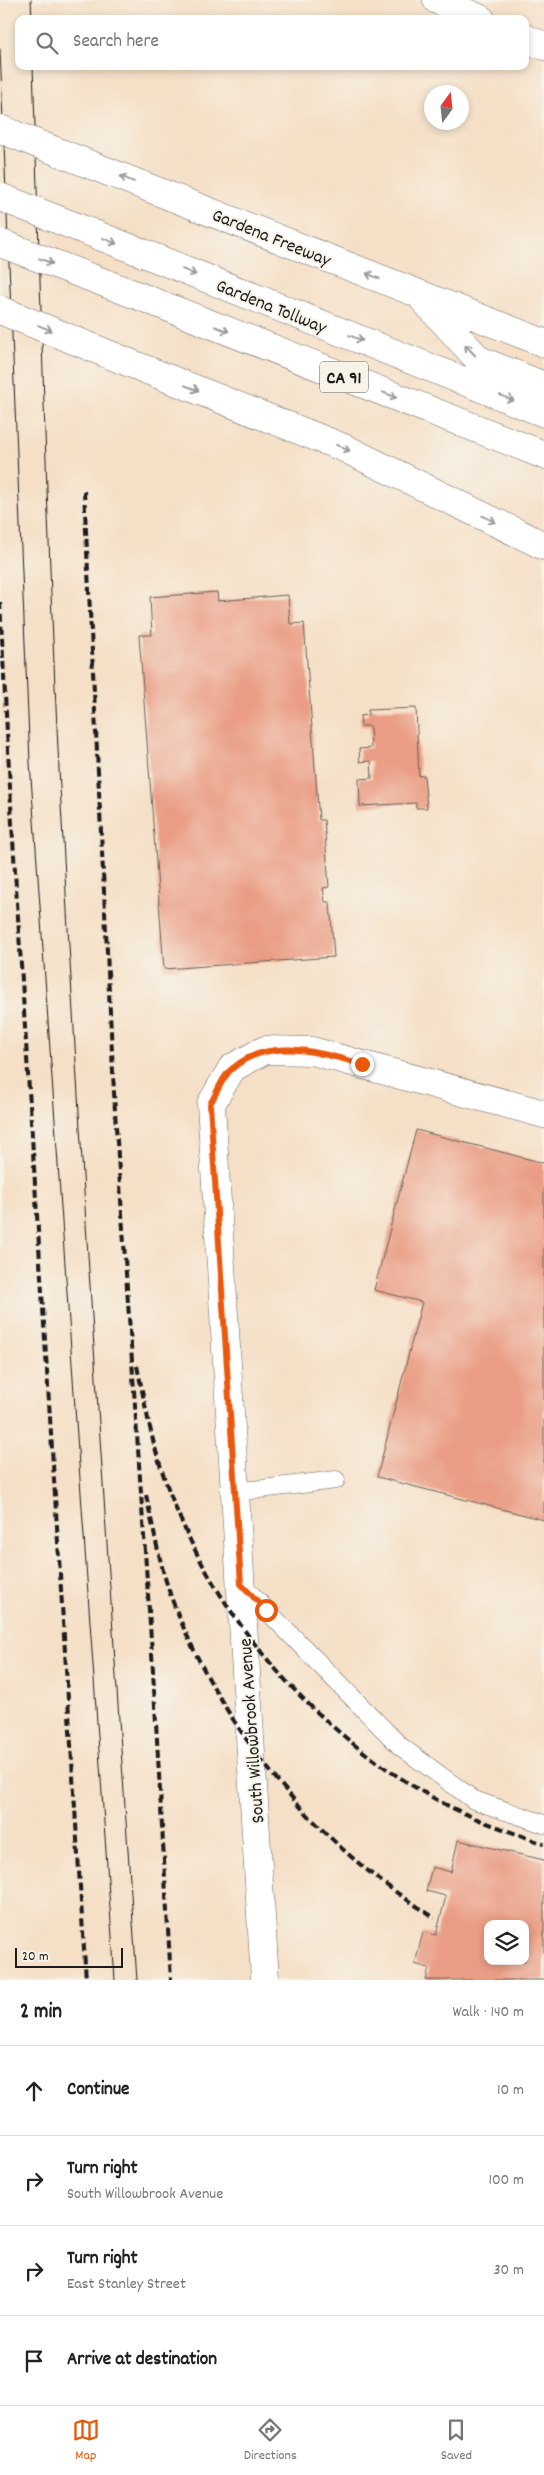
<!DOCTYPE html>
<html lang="en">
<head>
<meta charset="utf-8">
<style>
	:root { --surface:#fff; --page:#f2f2f2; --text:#222; --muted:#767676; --line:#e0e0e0; --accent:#ea580c }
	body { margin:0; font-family:Dekko,sans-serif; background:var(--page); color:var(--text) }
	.controls { position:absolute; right:15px; bottom:15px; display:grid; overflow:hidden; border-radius:10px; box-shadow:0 2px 8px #0003 }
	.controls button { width:45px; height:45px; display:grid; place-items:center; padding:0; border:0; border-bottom:1px solid var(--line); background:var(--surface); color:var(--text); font:25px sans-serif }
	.compass { position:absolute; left:424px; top:85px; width:45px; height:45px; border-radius:50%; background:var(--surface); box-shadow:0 2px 8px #0003; rotate:15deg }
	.scale { position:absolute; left:15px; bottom:12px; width:108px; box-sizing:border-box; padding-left:5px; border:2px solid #1c1c1c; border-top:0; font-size:14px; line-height:18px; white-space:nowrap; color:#1c1c1c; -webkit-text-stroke:4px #f7f3e8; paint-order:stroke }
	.stop { position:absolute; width:15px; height:15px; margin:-11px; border:4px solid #ea580c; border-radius:50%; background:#fff }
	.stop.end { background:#ea580c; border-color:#fff; box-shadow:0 1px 5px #0008 }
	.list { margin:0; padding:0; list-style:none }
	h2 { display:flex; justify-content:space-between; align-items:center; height:65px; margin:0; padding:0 20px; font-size:21px }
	h2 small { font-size:16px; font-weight:400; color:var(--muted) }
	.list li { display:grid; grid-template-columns:32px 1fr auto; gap:15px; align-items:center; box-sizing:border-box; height:90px; padding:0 20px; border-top:1px solid var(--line) }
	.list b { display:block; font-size:19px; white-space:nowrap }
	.list p { margin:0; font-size:16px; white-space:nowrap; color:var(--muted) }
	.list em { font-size:16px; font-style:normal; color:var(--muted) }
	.icon { flex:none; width:28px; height:28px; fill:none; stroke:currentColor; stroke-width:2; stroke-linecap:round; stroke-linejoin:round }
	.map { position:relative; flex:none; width:544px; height:1980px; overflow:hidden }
	.search { position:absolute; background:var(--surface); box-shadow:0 2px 8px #0003; left:15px; right:15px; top:15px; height:55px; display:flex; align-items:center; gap:12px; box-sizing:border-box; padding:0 18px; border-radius:10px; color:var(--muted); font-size:19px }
	.sheet { height:425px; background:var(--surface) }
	nav { display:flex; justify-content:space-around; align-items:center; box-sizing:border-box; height:70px; border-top:1px solid var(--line); background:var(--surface); font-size:14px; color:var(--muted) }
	nav a { display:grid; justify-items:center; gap:2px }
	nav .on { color:var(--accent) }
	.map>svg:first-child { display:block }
</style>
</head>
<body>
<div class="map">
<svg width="544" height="1980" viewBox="0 0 544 1980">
	<rect width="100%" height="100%" fill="#f7f3e8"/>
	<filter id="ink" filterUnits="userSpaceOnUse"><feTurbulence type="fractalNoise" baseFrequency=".02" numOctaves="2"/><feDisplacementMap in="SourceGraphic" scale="10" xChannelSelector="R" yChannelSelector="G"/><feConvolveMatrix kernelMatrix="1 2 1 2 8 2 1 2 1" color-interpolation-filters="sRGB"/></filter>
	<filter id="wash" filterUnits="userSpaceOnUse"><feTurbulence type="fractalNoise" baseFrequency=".0096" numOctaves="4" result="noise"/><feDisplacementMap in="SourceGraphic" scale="20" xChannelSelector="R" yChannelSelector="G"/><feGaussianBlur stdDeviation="1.12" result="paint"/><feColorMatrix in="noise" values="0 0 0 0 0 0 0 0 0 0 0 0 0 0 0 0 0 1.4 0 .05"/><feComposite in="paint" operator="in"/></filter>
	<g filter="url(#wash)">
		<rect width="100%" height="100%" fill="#f5dfc6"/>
		<g id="blocks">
			<path fill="#ea9d84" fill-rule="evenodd" d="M217 592 218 601 288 595 290 624 304 623 319 820H324L329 887 323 888 325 902H330L334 957 164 969 139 635H152L150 597Z
				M416 708 419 776 424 775 427 808H416V803L360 806 359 779 372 778 371 761 360 762 359 749 371 748 370 726H361L360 716 368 715V710Z
				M416 1130 544 1163V1520L377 1477 422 1302 374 1290Z
				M458 1840 544 1860V1980H426L429 1968 415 1964 423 1932 436 1935 446 1896 426 1891 432 1867 451 1872ZM488 1924H525V1961H488Z"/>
		</g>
	</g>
	<g filter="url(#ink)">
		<use href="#blocks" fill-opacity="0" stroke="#686058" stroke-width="1"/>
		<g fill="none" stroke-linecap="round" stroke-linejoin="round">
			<g stroke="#686058" stroke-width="19">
				<path id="service" d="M235 1492 336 1480
					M241 1584 400 1746 474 1800 544 1824"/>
			</g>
			<g stroke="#686058" stroke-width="29">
				<path id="minor" d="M265 1980 211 1104 232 1068 265 1050 312 1051 544 1114"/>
			</g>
			<g stroke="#686058" stroke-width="29">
				<path id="primary" d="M437 0 481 19
					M525 38 544 46"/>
			</g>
			<g stroke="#686058" stroke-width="29">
				<path id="motorway" d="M172 197 544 343
					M143 253 544 413
					M144 298 544 455
					M423 299 479 360 544 386
					M147 370 344 448 544 546"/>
			</g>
			<use href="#service" stroke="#fff" stroke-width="18"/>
			<use href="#minor" stroke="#fff" stroke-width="28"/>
			<use href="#primary" stroke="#fff" stroke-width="28"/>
			<use href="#motorway" stroke="#fff" stroke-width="28"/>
			<path stroke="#1c1c1c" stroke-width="1" d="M31 0 32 19
				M0 49 30 763 115 1980
				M33 66C41 300 47 535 59 769 81 1173 109 1576 137 1980"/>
			<path stroke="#1c1c1c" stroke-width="4" stroke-dasharray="8 4" stroke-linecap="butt" d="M84 491 115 1112 152 1654 171 1980
				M0 602 12 824 86 1980
				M137 1366C143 1394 148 1423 156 1451 198 1599 305 1728 439 1801 472 1819 509 1831 544 1844
				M146 1495C154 1531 160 1567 173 1602 211 1700 275 1791 355 1860 380 1882 407 1900 435 1918"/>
			<g stroke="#686058" stroke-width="29" stroke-linecap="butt">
				<path id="motorway-bridge" d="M0 129 172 197
					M0 197 143 253
					M0 243 144 298
					M0 310 147 370"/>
			</g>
			<use href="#motorway-bridge" stroke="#fff" stroke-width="28"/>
		</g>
		<defs><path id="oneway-shaft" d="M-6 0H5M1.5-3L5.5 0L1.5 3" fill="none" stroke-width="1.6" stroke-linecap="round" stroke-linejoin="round" transform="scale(1.25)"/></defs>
		<g stroke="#999">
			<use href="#oneway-shaft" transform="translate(127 179) rotate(-158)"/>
			<use href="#oneway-shaft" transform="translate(110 241) rotate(22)"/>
			<use href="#oneway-shaft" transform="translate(46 261) rotate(21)"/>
			<use href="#oneway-shaft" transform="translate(189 272) rotate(22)"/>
			<use href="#oneway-shaft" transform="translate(373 276) rotate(-158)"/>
			<use href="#oneway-shaft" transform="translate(45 328) rotate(22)"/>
			<use href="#oneway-shaft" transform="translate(222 329) rotate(21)"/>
			<use href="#oneway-shaft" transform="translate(356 338) rotate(22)"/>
			<use href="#oneway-shaft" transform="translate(470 350) rotate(-133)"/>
			<use href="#oneway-shaft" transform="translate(192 388) rotate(21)"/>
			<use href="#oneway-shaft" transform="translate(390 395) rotate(21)"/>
			<use href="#oneway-shaft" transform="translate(507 398) rotate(22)"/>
			<use href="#oneway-shaft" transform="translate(343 448) rotate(24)"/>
			<use href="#oneway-shaft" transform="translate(489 519) rotate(26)"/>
		</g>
	</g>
	<g fill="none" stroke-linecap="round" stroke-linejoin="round" filter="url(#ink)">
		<path stroke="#ea580c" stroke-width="6" d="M266 1610 241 1584 210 1104C217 1093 223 1075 233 1068 270 1036 320 1053 362 1064"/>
	</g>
	<g text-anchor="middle" stroke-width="4" stroke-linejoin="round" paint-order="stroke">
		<rect fill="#f7f3e8" stroke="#5e5c59" stroke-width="1" x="320" y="361.5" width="48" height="31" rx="4"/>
		<g font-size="18" font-weight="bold" fill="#1c1c1c">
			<text x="344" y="383">CA 91</text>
		</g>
		<g font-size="19" fill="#1c1c1c" stroke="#f7f3e8">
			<text transform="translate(272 236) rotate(22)" y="7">Gardena Freeway</text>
			<text transform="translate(272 305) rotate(22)" y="7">Gardena Tollway</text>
			<text transform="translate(250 1731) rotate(-94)" y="7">South Willowbrook Avenue</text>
		</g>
	</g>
</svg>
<div class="controls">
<button><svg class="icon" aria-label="layers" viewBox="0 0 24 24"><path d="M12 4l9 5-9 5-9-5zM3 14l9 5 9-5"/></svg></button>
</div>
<svg class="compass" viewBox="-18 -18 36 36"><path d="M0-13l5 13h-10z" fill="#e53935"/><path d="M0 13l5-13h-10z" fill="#767676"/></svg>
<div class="scale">20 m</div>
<div class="stop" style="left:266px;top:1610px"></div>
<div class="stop end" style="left:362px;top:1064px"></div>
<div class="search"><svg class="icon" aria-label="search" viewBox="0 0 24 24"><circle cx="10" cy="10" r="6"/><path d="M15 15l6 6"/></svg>Search here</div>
</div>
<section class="sheet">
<h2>2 min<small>Walk · 140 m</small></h2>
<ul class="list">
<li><svg class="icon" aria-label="ahead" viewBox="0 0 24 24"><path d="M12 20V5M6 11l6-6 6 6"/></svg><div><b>Continue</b></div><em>10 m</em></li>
<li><svg class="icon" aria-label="right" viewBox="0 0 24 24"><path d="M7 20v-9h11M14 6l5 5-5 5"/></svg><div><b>Turn right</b><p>South Willowbrook Avenue</p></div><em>100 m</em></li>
<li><svg class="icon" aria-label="right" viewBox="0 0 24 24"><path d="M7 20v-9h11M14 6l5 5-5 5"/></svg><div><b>Turn right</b><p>East Stanley Street</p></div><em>30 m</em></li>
<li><svg class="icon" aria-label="arrive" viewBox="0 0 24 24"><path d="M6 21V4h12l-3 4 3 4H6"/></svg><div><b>Arrive at destination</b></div></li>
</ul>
</section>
<nav>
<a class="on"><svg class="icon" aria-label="map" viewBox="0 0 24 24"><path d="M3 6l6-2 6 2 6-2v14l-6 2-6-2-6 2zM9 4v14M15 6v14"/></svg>Map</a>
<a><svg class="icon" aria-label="directions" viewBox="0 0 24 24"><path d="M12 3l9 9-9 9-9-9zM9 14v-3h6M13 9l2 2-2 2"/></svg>Directions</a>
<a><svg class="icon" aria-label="saved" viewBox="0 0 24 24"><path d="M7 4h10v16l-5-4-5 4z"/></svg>Saved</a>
</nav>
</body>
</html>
